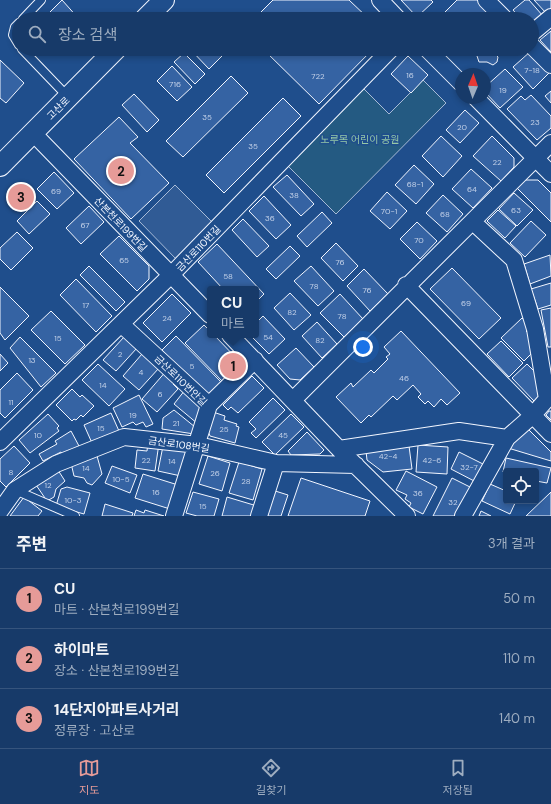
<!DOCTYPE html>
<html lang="ko">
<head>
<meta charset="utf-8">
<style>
	:root { --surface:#173a69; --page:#244571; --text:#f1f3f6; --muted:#9eadc0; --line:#36547d; --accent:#e69b98 }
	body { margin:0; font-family:"DM Sans","Noto Sans KR",sans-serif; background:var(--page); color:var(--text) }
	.controls { position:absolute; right:12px; bottom:12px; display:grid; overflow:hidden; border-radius:4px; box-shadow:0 2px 6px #0003 }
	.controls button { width:36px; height:36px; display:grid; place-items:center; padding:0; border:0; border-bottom:1px solid var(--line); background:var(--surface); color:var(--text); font:20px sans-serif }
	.compass { position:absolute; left:455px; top:68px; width:36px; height:36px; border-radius:50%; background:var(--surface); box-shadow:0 2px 6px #0003; rotate:2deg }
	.you { position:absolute; left:363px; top:347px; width:14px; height:14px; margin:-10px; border:3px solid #fff; border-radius:50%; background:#1a73e8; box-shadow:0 0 0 6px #1a73e833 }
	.badge { display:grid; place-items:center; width:26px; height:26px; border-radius:50%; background:var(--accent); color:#111; font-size:13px; font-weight:700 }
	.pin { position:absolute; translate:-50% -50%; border:2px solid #fff; box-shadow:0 1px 4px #0006 }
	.popup { position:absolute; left:207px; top:286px; width:52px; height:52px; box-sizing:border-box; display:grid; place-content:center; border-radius:4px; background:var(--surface); filter:drop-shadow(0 1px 3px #0005); font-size:13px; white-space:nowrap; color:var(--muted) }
	.popup b { font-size:15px; color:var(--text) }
	.popup::after { content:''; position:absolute; left:50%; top:100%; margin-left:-8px; border:8px solid transparent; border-top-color:var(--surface) }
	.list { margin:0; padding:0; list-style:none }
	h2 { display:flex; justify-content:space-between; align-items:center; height:52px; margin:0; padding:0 16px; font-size:17px }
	h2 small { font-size:13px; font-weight:400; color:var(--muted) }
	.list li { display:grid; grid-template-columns:26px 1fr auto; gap:12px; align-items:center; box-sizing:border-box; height:60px; padding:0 16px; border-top:1px solid var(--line) }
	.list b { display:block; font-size:15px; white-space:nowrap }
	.list p { margin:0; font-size:13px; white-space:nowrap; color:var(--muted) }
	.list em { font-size:13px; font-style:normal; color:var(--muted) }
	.icon { flex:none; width:22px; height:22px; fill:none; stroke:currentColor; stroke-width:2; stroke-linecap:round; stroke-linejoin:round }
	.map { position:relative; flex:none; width:551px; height:516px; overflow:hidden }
	.search { position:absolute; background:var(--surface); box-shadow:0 2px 6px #0003; left:12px; right:12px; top:12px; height:44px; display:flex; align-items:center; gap:10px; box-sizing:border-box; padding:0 14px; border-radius:22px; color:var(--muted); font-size:15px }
	.sheet { height:232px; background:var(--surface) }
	nav { display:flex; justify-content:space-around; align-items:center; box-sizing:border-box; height:56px; border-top:1px solid var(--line); background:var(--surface); font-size:11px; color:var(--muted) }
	nav a { display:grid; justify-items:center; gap:2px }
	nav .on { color:var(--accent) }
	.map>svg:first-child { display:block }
</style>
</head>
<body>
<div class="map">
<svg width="551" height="516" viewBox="0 0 551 516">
	<rect width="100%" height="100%" fill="#1f4e8c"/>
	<path fill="#245a82" stroke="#a8bbd7" d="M423 80 446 103 336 214 285 163 361 86 389 114Z"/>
	<path fill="#305b95" stroke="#a8bbd7" d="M175 185 213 223 177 260 139 221Z"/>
	<path fill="#3563a3" stroke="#f2f6ff" d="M62 0 79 19H43Z
		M273 0H349L369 19H254Z
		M401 0H431L433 2 417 17Z
		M457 0H480L499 19H447L449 17 445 12Z
		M525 0H529L543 16 532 25V19H521L513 10Z
		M534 0H551V9L546 13Z
		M212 12 219 19H205Z
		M551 31V52L540 40Z
		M37 49H50L44 56Z
		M190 49H218L223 55 209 69Z
		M263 49H373L319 104Z
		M474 49H499L495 54 498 57 497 62 493 65 487 62H479L477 56 478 53Z
		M531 51 550 72 533 89 513 67Z
		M184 53 205 74 195 84 174 62Z
		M408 56 428 75 411 93 391 74Z
		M0 60 24 83 6 103 0 98Z
		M172 66 192 87 177 101 157 81Z
		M505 69 523 87 500 108 485 92V87Z
		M231 76 248 93 183 157 166 141Z
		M551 91V103L545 96Z
		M134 94 159 120 147 132 122 105Z
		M531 95 551 116V128L537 140 507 109 521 96 525 100Z
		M283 98 301 116 224 193 206 175Z
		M465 110 479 123 460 143 446 130Z
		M119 117 138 137 130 143 169 183 131 219 74 159Z
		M441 136 462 156 443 177 422 156Z
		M492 136 514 158V167L501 181 473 156Z
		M414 165 434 184 416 204 395 185Z
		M471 169 492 188 473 208 452 189Z
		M54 172 74 193 57 209 37 189Z
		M287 175 314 204 301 216 273 187Z
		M525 180H538L551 193V222L517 188Z
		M387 192 407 211 390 229 370 211Z
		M514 193 533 210 517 226 499 209Z
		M443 195 463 214 447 232 426 213Z
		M264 196 291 225 276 239 249 211Z
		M37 201 50 214 29 234 17 221Z
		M89 206 104 222 81 244 66 228Z
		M498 210 516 226 505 238 487 221Z
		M322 212 332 223 307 247 297 236Z
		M243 219 269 246 257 257 232 230Z
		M531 221 546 235 525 257 510 243Z
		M417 222 437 241 420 259 400 239Z
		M17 232 33 248 11 270 0 259V248Z
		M119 236 149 266V279L137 291 100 254Z
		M336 243 358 266 343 281 321 258Z
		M217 244 264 294 256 302V289H223L198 262Z
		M290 246 300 256 276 279 266 269Z
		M550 255 551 276 530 284 524 264Z
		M89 266 125 302 116 311 80 275Z
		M311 266 334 291 318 306 294 281Z
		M452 268 501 318 479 339 430 289Z
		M364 269 388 294 370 311 347 286Z
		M76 279 112 316 96 332 60 295Z
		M551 283V305L538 309 531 289Z
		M0 287 29 316 5 340 0 333Z
		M290 293 311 315 294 330 274 308Z
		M172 294 191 313 162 342 143 323Z
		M340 294 363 319 344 337 320 313Z
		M551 308V347H548L541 310Z
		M51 311 85 345 65 364 31 330Z
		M263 316 285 339 269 354 250 335H256V323Z
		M522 318 531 327 526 331 532 337 533 344 530 347 534 351 524 361 501 338Z
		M317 322 337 344 322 358 302 336Z
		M204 325 210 331V335H214L242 364 223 382 185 343Z
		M401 331 460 393 447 405 441 399 434 407 428 401 425 404 418 397 421 394 413 385 397 400 393 396 371 417 369 415 361 423 336 397 351 383 353 387 371 370 374 373 388 359 386 357 390 354 384 347Z
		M176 336 222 383 208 397 162 350Z
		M20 337 56 373 41 387 10 348Z
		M124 337 137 348 116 371 103 360Z
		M501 341 523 363 509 377 487 354Z
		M296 348 314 367 300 380 290 379 277 365Z
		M0 354 8 363 0 371Z
		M142 354 159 368 139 390 123 376Z
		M98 364 125 389 109 406 82 380Z
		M527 364 538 375 543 392 534 401 512 378Z
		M167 370 178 379 173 384 178 389 157 412 142 399Z
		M17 373 33 390 5 418 0 413V390Z
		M252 376 264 388 238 413 231 407 228 410 223 405Z
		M72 389 80 397 82 395 94 406 83 417 81 415 76 420 74 419 72 421 56 405Z
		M185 390 205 407 198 424 174 404Z
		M139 395 153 424 146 427 143 422 136 425 133 422 122 427 113 408Z
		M273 398 285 410 256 438 251 433 256 429 249 422Z
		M174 410 195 427 194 434 162 429 163 418Z
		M549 411H551V420L546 415Z
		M213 412 225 416 224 420 237 424 236 426 239 427 235 443 210 436 208 431Z
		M111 413 119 431 92 443 84 425Z
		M48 414 59 426 57 428 59 431 30 453 19 440Z
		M291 414 304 427 275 455 262 442Z
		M527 428 551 452V461L508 448Z
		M71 431 79 446 63 455 61 452 43 461 39 454 57 444 55 441Z
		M307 432 324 450 320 454 291 455 288 451Z
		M148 442 159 443 155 471 135 468 137 450 147 451Z
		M418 445 448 447 447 474 416 472Z
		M14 446 30 463 6 487 0 481V459Z
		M163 446 186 451 181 476 158 471Z
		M409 446 412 469 383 472 367 460 366 451Z
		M459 452 487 466 478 483 451 469Z
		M97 456 102 474 92 485 87 483 84 478 74 476 71 463Z
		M208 456 230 463 222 491 199 484Z
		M506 458 551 468 547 483 536 481V471L503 472Z
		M239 462 262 469 253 500 229 493Z
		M112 466 137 475 130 493 105 483Z
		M56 467 65 481 56 489 54 497 47 501 34 482Z
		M406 471 437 487 423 514 409 507 411 503 405 499 407 495 396 490Z
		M143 474 178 485 170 509 135 498Z
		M301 478 370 501 365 516H288Z
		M452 478 474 489 460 516H433Z
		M490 484 506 491V501H516L510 514 482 501Z
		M67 487 90 493 84 514 56 506 61 489Z
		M272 490 288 495 281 516H263Z
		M193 492 219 499 214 516H197L186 513Z
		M551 492V516H526Z
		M24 497 42 511 38 516H10Z
		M227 497 257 506 253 516H222Z
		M105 504 133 513 132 516H102Z
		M136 510 144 513 145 510 164 516H134Z
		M481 511 491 516H479Z"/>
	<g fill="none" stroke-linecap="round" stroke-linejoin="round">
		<g stroke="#f2f6ff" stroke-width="10">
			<path id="service" d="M23 19 41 0
				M19 23 15 27 13 35 19 45
				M22 49 69 98
				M15 490 75 516"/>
		</g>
		<g stroke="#f2f6ff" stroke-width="18">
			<path id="minor" d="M380 0 398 19
				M486 0 505 19
				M532 33 551 17
				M532 46 551 65
				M427 49 461 83
				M476 98 551 174
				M33 133 210 315
				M406 285 551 434
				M121 324 209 405 174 516
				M230 335 339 449 407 516
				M293 400 551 143
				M209 405 255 360
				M0 442 171 275 391 49
				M339 449 459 431 507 438 532 416 547 399 535 329 514 260 473 222
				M0 511 15 490 56 464 124 437 198 445 276 463 356 465
				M259 516 276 463
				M463 516 507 438"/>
		</g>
		<g stroke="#f2f6ff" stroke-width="22">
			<path id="tertiary" d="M145 19 164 0
				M0 166 116 49"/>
		</g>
		<use href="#service" stroke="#1f4e8c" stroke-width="8"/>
		<use href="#minor" stroke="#1f4e8c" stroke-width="16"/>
		<use href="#tertiary" stroke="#1f4e8c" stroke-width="20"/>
	</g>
	<g text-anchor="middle" stroke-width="3" stroke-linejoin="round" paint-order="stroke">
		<g font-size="8" fill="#c3d1e8">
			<text x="532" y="73">7-18</text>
			<text x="410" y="78">16</text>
			<text x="318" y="79">722</text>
			<text x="175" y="87">716</text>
			<text x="503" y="93">19</text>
			<text x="207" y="120">35</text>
			<text x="535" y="125">23</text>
			<text x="462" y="130">20</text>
			<text x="253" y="149">35</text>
			<text x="497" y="165">22</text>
			<text x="415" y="187">68-1</text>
			<text x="472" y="192">64</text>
			<text x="56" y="194">69</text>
			<text x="294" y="198">38</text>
			<text x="516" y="213">63</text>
			<text x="389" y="214">70-1</text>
			<text x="445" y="217">68</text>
			<text x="270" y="221">36</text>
			<text x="85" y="228">67</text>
			<text x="419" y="243">70</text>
			<text x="124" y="263">65</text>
			<text x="340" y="265">76</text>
			<text x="228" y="279">58</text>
			<text x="314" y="289">78</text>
			<text x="367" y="293">76</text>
			<text x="466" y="306">69</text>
			<text x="86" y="308">17</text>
			<text x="292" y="315">82</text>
			<text x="342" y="319">78</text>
			<text x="167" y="321">24</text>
			<text x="268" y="340">54</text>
			<text x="58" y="341">15</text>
			<text x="320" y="343">82</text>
			<text x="120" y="357">2</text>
			<text x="32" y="363">13</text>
			<text x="192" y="369">5</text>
			<text x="141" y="375">4</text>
			<text x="404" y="381">46</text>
			<text x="103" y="388">14</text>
			<text x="160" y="397">6</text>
			<text x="11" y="405">11</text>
			<text x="133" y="418">19</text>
			<text x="176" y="426">21</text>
			<text x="101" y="431">15</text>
			<text x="224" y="432">25</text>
			<text x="38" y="438">10</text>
			<text x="283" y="438">45</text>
			<text x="388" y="459">42-4</text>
			<text x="146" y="463">22</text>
			<text x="432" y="463">42-6</text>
			<text x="172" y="464">14</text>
			<text x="469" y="470">32-7</text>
			<text x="86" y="471">14</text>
			<text x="11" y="475">8</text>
			<text x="215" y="476">26</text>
			<text x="121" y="482">10-5</text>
			<text x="246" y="484">28</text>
			<text x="48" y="488">12</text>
			<text x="156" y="495">16</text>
			<text x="418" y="496">36</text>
			<text x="73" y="503">10-3</text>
			<text x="453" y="505">32</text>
			<text x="203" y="509">15</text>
		</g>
		<g font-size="10" fill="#f2f6ff" stroke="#1f4e8c">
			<text transform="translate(58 108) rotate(-45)" y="4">고산로</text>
			<text transform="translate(121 224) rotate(46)" y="4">산본천로199번길</text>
			<text transform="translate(198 248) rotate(-46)" y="4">금산로110번길</text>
			<text transform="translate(181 380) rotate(44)" y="4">금산로110번안길</text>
			<text transform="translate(179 444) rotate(8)" y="4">금산로108번길</text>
		</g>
		<g font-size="10" fill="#97c8a6" stroke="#1f4e8c">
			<text x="360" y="143">노루목 어린이 공원</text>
		</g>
	</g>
</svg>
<div class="controls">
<button><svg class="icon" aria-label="locate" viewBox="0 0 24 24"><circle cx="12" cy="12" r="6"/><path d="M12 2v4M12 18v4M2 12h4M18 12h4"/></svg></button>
</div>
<svg class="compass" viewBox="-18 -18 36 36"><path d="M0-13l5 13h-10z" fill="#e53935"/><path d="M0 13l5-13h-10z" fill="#9eadc0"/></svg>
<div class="you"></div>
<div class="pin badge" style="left:233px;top:366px">1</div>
<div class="popup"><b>CU</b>마트</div>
<div class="pin badge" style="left:121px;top:171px">2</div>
<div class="pin badge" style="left:21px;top:197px">3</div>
<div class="search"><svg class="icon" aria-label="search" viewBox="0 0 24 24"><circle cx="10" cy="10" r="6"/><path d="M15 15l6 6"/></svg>장소 검색</div>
</div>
<section class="sheet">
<h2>주변<small>3개 결과</small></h2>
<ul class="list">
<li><span class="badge">1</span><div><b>CU</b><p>마트 · 산본천로199번길</p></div><em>50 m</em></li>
<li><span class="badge">2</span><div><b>하이마트</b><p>장소 · 산본천로199번길</p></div><em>110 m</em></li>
<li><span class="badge">3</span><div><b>14단지아파트사거리</b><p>정류장 · 고산로</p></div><em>140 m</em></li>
</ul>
</section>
<nav>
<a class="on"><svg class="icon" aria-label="map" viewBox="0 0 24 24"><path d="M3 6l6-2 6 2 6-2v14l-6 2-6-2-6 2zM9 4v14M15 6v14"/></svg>지도</a>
<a><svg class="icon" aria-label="directions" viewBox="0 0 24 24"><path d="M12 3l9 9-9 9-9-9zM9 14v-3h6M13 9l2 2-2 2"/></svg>길찾기</a>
<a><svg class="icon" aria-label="saved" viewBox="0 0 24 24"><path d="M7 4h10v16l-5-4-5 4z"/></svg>저장됨</a>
</nav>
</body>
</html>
